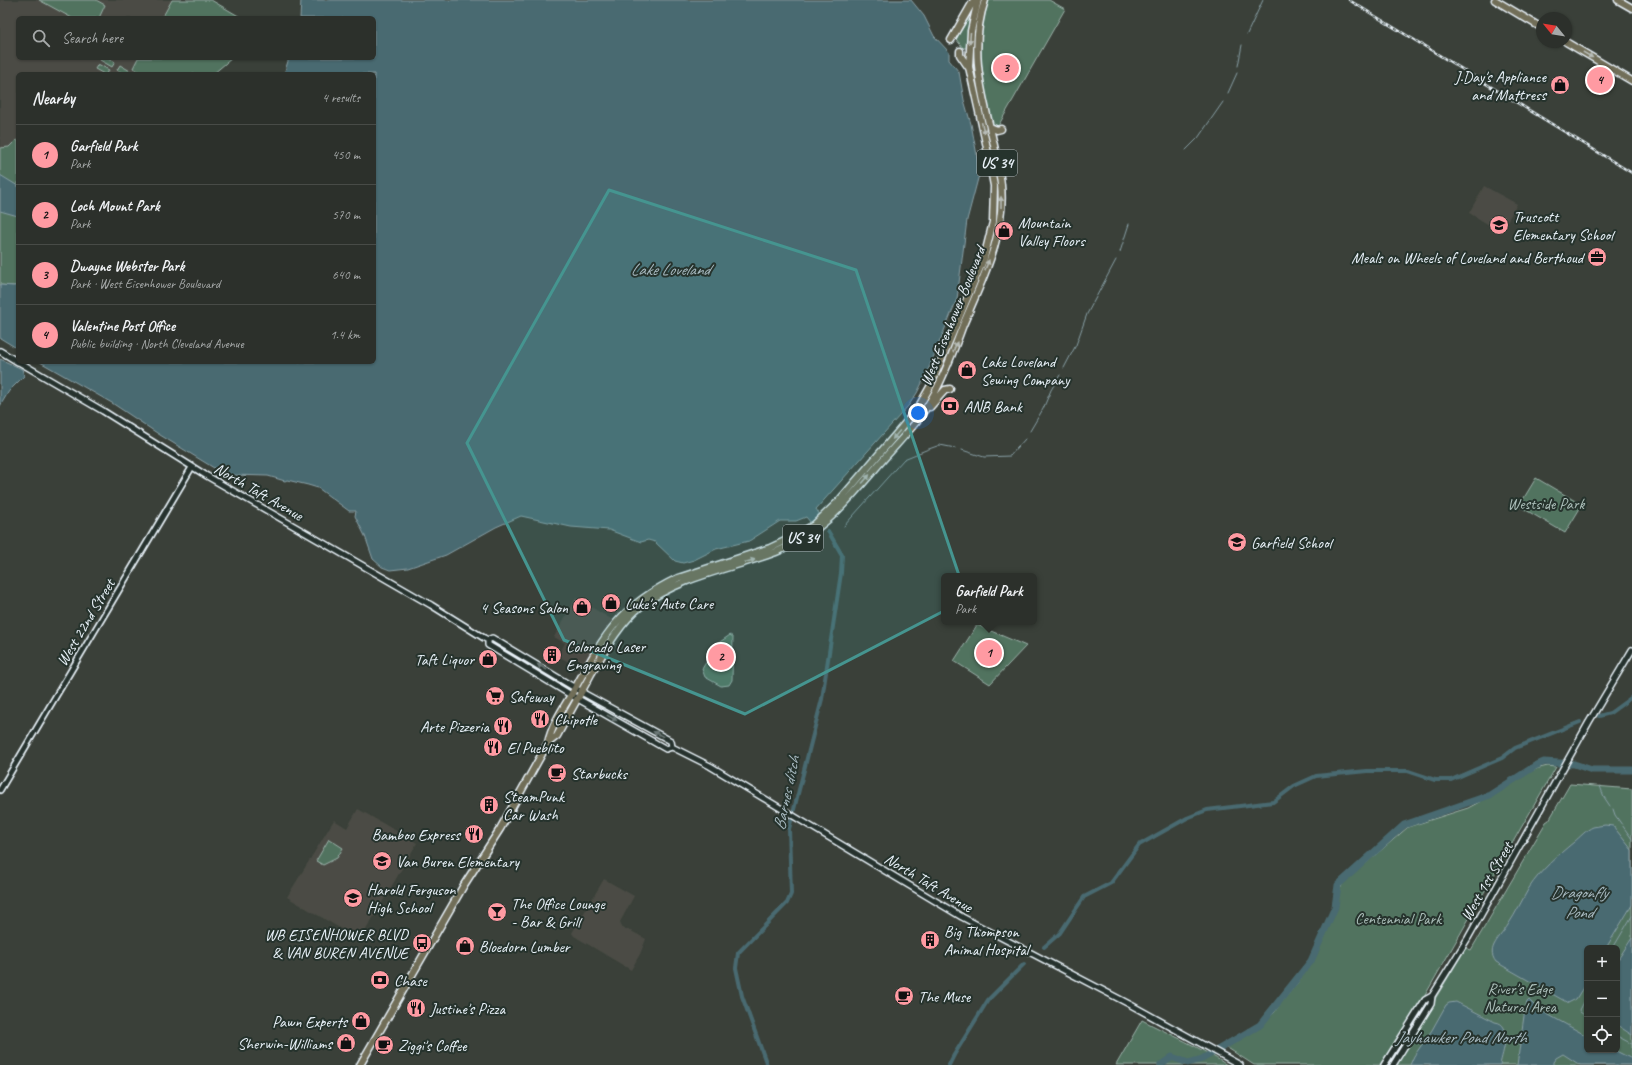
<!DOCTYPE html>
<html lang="en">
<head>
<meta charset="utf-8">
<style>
	:root { --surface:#2c302b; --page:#383c37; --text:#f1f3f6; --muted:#a6a9a9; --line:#484b47; --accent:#ff9aa2 }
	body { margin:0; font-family:Caveat,sans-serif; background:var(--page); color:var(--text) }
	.controls { position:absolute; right:12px; bottom:12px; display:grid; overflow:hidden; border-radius:6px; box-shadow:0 1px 3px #0004 }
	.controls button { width:36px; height:36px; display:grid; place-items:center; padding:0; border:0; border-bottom:1px solid var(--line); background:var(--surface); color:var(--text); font:20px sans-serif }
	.compass { position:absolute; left:1536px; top:12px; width:36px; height:36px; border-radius:50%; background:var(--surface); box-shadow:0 1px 3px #0004; rotate:300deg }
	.you { position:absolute; left:918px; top:413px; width:14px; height:14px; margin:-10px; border:3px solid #fff; border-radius:50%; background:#1a73e8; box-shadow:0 0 0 6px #1a73e833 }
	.badge { display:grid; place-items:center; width:26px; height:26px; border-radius:50%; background:var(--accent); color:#111; font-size:13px; font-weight:700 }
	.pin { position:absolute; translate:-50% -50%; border:2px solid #fff; box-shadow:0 1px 4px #0006 }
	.popup { position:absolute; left:941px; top:573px; width:96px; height:52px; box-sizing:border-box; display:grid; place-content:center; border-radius:6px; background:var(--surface); filter:drop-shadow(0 1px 3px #0005); font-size:13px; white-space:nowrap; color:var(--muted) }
	.popup b { font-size:15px; color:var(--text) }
	.popup::after { content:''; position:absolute; left:50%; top:100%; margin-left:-8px; border:8px solid transparent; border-top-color:var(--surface) }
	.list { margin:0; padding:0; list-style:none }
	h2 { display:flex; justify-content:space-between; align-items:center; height:52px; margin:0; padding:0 16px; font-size:17px }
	h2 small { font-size:13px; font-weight:400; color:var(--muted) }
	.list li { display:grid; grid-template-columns:26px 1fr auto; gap:12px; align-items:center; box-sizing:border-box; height:60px; padding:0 16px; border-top:1px solid var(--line) }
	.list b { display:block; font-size:15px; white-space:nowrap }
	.list p { margin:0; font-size:13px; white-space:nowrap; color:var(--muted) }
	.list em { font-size:13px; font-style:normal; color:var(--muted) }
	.icon { flex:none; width:22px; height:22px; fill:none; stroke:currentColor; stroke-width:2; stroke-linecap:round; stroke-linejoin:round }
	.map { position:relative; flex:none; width:1632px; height:1065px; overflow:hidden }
	.search { position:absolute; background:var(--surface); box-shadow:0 1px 3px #0004; left:16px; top:16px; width:360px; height:44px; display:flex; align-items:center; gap:10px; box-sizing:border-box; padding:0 14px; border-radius:6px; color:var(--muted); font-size:15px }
	.panel { position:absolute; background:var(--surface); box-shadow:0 1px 3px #0004; left:16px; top:72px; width:360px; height:292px; border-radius:6px }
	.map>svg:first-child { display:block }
</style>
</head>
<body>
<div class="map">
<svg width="1632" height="1065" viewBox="0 0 1632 1065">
	<rect width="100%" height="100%" fill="#3a4039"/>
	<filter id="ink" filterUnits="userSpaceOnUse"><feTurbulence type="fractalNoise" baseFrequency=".025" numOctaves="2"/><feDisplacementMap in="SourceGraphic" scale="8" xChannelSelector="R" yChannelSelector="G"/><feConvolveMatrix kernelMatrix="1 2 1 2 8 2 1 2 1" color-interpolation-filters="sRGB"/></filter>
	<g filter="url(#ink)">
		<path fill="#4b4c45" d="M0 0H211L242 18H18V58H232L213 74H18V141L16 140 9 147 5 148H0Z
			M1484 186 1517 204 1501 232 1469 213Z
			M576 598 613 620 604 631 581 669 558 656 565 643 554 637Z
			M358 809 417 843 360 940 287 897 334 820 347 828Z
			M604 879 634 896 620 922 623 928 631 931 646 939 640 954 631 970 574 936 572 933Z"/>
		<path fill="#51735e" stroke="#9cb2ab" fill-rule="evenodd" d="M39 0H96L105 5 99 18H72Z
			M172 0H211L242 18H162Z
			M989 0H1049L1065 9 997 128 993 126C983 84 974 42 989 0Z
			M969 18 967 48H963L956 39Z
			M101 58H109L115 62 112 67 100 60Z
			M138 58H232L213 74H144L133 68Z
			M98 64 109 70 107 74H104L95 69Z
			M120 65 132 72 131 74H124L117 70Z
			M16 140 18 141V285L14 286 0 285V148L9 147Z
			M1536 478 1582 505 1565 533 1519 506Z
			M977 625 1026 646 990 684 954 661Z
			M730 635 733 637 732 680 729 685 721 686 705 677 702 669 717 644Z
			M1548 766 1556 767 1424 997 1380 1065H1254L1226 1047 1258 1029 1274 1013 1280 1004 1299 981 1313 960 1324 938 1338 904 1339 892 1342 885 1351 876 1408 827 1468 808 1483 800 1487 796C1509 787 1522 770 1548 766Z
			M1570 784 1632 789V1065H1395L1466 948 1471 950 1546 822 1549 820ZM1587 948H1617V1050H1587Z
			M329 839 343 848 337 858 323 865 316 861Z
			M1142 1020C1171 1035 1200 1047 1227 1065H1116Z"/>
		<path fill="#4a6a71" stroke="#89a0a7" d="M301 0H911L924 16 934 36 949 52V60L959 72 964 100 971 124 980 171 967 220 957 299 926 375 917 393 909 405 816 509 820 515 811 523 806 517 796 521H780L749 541 716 549 694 560 683 563 675 561 655 542 648 540 641 542 609 530 571 527 521 516 496 527 446 555 408 568 390 570 382 567 373 559 365 536 355 516 356 511H349L318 488 308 485 287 480 285 481 268 476 231 475 214 468 160 435 112 403 40 362H374V74H284L289 58H374V18H300Z
			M0 175 18 186V216L0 211Z
			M0 285 14 286 18 285V349L0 338Z
			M0 359 22 369 24 376 9 391 0 406Z
			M1605 825 1613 826 1632 850V905L1606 948H1587V981L1576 999 1568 1003 1496 962C1485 948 1501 937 1508 925 1516 913 1522 900 1529 888 1540 871 1558 855 1574 842 1580 837 1586 830 1593 827 1597 826 1601 826 1605 825Z
			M1632 938V1035L1617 1025V961Z
			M1529 1000 1538 1009 1587 1036V1050H1614L1632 1059V1065H1580L1563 1054 1556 1058 1553 1062V1065H1517L1524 1016 1527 1002Z
			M1456 1002 1495 1022C1514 1024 1502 1053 1500 1065H1410L1414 1056 1432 1030 1446 1005 1449 1003Z"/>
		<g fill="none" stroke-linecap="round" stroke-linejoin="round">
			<path stroke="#89a0a7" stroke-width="1" d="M1247 34 1263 0
				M1238 66 1242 45
				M1228 93 1237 73
				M1186 150 1198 138 1223 102
				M1120 252 1129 224
				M1064 368 1076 345 1087 314 1116 260
				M1030 431 1043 409 1051 390 1060 375
				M962 450 984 457 1010 456 1025 439
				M844 526 904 459 926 450 940 445 955 448
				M1600 786 1604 797 1610 806
				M1613 809 1615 815 1632 839
				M1613 948 1632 916
				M1587 994 1579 1010 1580 1012 1587 1017
				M1617 1036 1632 1044"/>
			<path stroke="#4a6a71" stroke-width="4" d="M1599 716 1610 713 1632 697
				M1044 947 1060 933 1084 897 1111 883 1139 845 1187 818 1207 810 1273 802 1294 786 1316 776 1367 771H1408L1435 780H1451L1502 758 1515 748 1580 722
				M767 1065 742 996 736 968 738 953 787 903 791 894 789 829 822 699 841 573 842 555 828 531
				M949 1065 954 1055 988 1000 1024 964"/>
			<path stroke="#4a6a71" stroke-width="7" d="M1161 1065 1172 1057 1188 1063 1202 1059 1260 1025 1311 961 1335 907 1338 885 1404 825 1490 795 1535 766 1544 762 1574 764 1592 770H1632"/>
			<g stroke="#e8f1f8" stroke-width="8">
				<path id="tertiary" d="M0 790 192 467"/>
			</g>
			<g stroke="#e8f1f8" stroke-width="8">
				<path id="secondary" d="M0 351 18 362
					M19 362 103 411 207 476 431 605 484 638 488 640 492 638 585 694 671 741 672 747
					M488 640V645L571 695 666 749 672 747 710 766 962 917 1131 1005 1240 1065
					M1384 1065 1425 1000 1432 996
					M1393 1065 1431 1004 1432 996 1468 938 1589 722 1632 650"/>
			</g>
			<g stroke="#e8f1f8" stroke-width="9">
				<path id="trunk" d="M1495 0 1542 28
					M1618 0 1632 8
					M951 40 974 0
					M1566 42 1632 81
					M960 51V55L969 68
					M990 127 997 130 1001 129
					M930 407 945 390 950 389
					M548 743 557 736C568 715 580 695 591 674 605 650 619 624 641 606 680 576 731 569 776 552 825 534 855 491 888 454 904 436 921 419 932 398 945 375 954 349 963 325 982 280 1006 235 1001 185 994 120 963 67 985 0
					M360 1065 464 885 500 829 548 743C552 724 564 707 574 690 604 636 619 606 678 578L770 548 789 539 814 525 838 502 898 432 918 408 930 387 984 258 993 222 994 186 986 143 969 67 971 31 978 0"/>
			</g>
			<use href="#tertiary" stroke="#26332d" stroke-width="4.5"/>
			<use href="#secondary" stroke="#26332d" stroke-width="5"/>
			<use href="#trunk" stroke="#716e59" stroke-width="6"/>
			<g stroke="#e8f1f8" stroke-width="2.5">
				<path id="rail" d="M1349 0 1632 173"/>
			</g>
			<use href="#rail" stroke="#26332d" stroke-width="1" stroke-dasharray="3" stroke-linecap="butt"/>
		</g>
		<defs><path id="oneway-solid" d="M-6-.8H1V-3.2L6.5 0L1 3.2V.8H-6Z"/></defs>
		<g fill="#b8bdb8">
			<use href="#oneway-solid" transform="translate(970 38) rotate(95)"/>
			<use href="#oneway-solid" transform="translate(1588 55) rotate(30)"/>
			<use href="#oneway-solid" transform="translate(983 128) rotate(76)"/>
			<use href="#oneway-solid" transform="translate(1001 202) rotate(-90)"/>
			<use href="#oneway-solid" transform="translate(987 265) rotate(-68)"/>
			<use href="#oneway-solid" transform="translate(955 347) rotate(-68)"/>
			<use href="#oneway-solid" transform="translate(896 435) rotate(130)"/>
			<use href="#oneway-solid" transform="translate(866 479) rotate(-49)"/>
			<use href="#oneway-solid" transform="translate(750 561) rotate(-15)"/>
		</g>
		<g fill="#6a7674">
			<use href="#oneway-solid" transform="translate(542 667) rotate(-149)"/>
			<use href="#oneway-solid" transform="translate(612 718) rotate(29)"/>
			<use href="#oneway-solid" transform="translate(658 734) rotate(-152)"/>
		</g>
	</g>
	<path fill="#459590" fill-opacity="0.2" stroke="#459590" stroke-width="3" stroke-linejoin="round" d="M609 190 856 270 967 599 745 714 564 640 467 443Z"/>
	<defs>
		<g id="shop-disc" transform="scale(1)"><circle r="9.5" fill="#ff9aa2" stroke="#26332d"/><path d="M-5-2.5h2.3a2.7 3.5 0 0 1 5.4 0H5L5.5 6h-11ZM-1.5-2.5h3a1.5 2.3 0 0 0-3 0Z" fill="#111"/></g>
		<g id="school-disc" transform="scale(1)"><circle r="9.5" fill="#ff9aa2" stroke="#26332d"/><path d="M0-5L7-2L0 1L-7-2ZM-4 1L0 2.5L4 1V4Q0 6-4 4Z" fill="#111"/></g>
		<g id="office-disc" transform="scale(1)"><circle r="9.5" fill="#ff9aa2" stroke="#26332d"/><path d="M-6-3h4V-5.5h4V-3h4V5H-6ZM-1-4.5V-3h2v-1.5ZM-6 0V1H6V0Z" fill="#111"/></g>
		<g id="bank-disc" transform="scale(1)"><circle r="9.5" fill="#ff9aa2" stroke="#26332d"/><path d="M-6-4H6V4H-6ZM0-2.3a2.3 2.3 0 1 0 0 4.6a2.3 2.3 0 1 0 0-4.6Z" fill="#111"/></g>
		<g id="building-disc" transform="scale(1)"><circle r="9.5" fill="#ff9aa2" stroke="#26332d"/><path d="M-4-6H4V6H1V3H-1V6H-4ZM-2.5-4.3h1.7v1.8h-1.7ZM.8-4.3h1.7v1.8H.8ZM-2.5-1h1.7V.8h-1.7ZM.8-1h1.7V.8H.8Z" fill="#111"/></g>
		<g id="supermarket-disc" transform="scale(1)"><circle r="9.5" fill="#ff9aa2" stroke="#26332d"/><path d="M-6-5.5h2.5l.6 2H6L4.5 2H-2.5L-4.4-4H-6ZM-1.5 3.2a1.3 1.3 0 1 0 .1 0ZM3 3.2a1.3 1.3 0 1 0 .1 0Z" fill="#111"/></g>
		<g id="restaurant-disc" transform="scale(1)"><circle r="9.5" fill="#ff9aa2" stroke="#26332d"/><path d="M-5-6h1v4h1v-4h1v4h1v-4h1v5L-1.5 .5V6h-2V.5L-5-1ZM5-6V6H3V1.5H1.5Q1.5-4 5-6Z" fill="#111"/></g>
		<g id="cafe-disc" transform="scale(1)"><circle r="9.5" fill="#ff9aa2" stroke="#26332d"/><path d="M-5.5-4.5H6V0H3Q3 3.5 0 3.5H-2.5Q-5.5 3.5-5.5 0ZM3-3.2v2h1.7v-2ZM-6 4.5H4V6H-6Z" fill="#111"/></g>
		<g id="bar-disc" transform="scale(1)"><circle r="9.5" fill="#ff9aa2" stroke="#26332d"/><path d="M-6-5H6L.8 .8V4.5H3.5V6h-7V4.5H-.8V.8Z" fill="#111"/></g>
		<g id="bus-disc" transform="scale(1)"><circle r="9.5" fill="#ff9aa2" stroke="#26332d"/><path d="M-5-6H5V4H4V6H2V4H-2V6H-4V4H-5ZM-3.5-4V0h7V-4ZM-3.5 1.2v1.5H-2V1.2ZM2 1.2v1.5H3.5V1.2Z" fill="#111"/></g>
	</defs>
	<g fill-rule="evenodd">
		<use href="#shop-disc" x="1560" y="85"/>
		<use href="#school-disc" x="1499" y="225"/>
		<use href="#shop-disc" x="1004" y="231"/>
		<use href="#office-disc" x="1597" y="257"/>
		<use href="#shop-disc" x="967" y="370"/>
		<use href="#bank-disc" x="950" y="406"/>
		<use href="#school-disc" x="1237" y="542"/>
		<use href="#shop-disc" x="611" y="603"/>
		<use href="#shop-disc" x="582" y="607"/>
		<use href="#building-disc" x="552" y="655"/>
		<use href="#shop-disc" x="488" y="659"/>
		<use href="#supermarket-disc" x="495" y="696"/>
		<use href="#restaurant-disc" x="540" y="719"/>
		<use href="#restaurant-disc" x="503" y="726"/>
		<use href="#restaurant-disc" x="493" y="747"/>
		<use href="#cafe-disc" x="557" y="773"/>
		<use href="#building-disc" x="489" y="805"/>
		<use href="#restaurant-disc" x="474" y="834"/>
		<use href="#school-disc" x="382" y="861"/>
		<use href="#school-disc" x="353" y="898"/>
		<use href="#bar-disc" x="497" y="912"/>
		<use href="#building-disc" x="930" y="940"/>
		<use href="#bus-disc" x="422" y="943"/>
		<use href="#shop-disc" x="465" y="946"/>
		<use href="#bank-disc" x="380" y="980"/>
		<use href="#cafe-disc" x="904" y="996"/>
		<use href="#restaurant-disc" x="416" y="1008"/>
		<use href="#shop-disc" x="361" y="1021"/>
		<use href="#shop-disc" x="346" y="1043"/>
		<use href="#cafe-disc" x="384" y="1045"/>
	</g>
	<g text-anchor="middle" stroke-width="4" stroke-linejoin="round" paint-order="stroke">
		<g fill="#26332d" stroke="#aeb8bb" stroke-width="1">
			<rect x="977" y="150" width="40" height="26" rx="3"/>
			<rect x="783" y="525" width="40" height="26" rx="3"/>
		</g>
		<g font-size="15" font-weight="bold" fill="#e8f1f8">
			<text x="997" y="168">US 34</text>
			<text x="803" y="543">US 34</text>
		</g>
		<g font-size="16" fill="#e8f1f8" stroke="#26332d" text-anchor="start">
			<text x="1546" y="82" text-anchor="end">J.Day's Appliance<tspan x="1546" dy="18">and Mattress</tspan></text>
			<text x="1513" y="222">Truscott<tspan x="1513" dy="18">Elementary School</tspan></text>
			<text x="1018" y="228">Mountain<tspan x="1018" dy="18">Valley Floors</tspan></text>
			<text x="1583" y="263" text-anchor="end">Meals on Wheels of Loveland and Berthoud</text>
			<text x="981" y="367">Lake Loveland<tspan x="981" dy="18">Sewing Company</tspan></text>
			<text x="964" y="412">ANB Bank</text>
			<text x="1251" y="548">Garfield School</text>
			<text x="625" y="609">Luke's Auto Care</text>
			<text x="568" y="613" text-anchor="end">4 Seasons Salon</text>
			<text x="566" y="652">Colorado Laser<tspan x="566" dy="18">Engraving</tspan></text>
			<text x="474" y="665" text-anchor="end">Taft Liquor</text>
			<text x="509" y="702">Safeway</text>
			<text x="554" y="725">Chipotle</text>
			<text x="489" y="732" text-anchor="end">Arte Pizzeria</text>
			<text x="507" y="753">El Pueblito</text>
			<text x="571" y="779">Starbucks</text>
			<text x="503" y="802">SteamPunk<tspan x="503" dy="18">Car Wash</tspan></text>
			<text x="460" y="840" text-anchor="end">Bamboo Express</text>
			<text x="396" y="867">Van Buren Elementary</text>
			<text x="367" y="895">Harold Ferguson<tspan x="367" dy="18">High School</tspan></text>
			<text x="511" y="909">The Office Lounge<tspan x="511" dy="18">- Bar &amp; Grill</tspan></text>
			<text x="944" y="937">Big Thompson<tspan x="944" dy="18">Animal Hospital</tspan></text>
			<text x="408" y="940" text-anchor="end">WB EISENHOWER BLVD<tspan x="408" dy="18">&amp; VAN BUREN AVENUE</tspan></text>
			<text x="479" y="952">Bloedorn Lumber</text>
			<text x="394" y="986">Chase</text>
			<text x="918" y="1002">The Muse</text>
			<text x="430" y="1014">Justine's Pizza</text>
			<text x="347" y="1027" text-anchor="end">Pawn Experts</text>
			<text x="332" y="1049" text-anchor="end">Sherwin-Williams</text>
			<text x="398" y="1051">Ziggi's Coffee</text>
		</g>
		<g font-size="16" fill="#e8f1f8" stroke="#26332d">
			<text transform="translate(952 316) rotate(-68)" y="6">West Eisenhower Boulevard</text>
			<text transform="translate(259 491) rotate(30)" y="6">North Taft Avenue</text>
			<text transform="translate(85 622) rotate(-59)" y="6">West 22nd Street</text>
			<text transform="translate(1486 881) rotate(-60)" y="6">West 1st Street</text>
			<text transform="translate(929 882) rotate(31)" y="6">North Taft Avenue</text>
		</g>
		<g font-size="16" fill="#acbfba" stroke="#26332d">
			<text x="1546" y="509">Westside Park</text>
			<text x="1398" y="924">Centennial Park</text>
			<text x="1520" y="994">River's Edge<tspan x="1520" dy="18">Natural Area</tspan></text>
		</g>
		<g font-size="17" font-style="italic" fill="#a9bbc2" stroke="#26332d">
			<text x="670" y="275">Lake Loveland</text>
			<text transform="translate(786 793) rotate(-78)" y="6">Barnes ditch</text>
			<text x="1579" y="898">Dragonfly<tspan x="1579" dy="20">Pond</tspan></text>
			<text x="1461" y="1043">Jayhawker Pond North</text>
		</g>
	</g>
</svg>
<div class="controls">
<button>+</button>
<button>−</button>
<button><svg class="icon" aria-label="locate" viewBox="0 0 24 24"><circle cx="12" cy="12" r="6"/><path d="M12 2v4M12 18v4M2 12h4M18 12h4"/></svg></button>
</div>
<svg class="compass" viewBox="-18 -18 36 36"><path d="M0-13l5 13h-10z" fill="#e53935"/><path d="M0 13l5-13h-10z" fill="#a6a9a9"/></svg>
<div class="you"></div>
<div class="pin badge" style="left:989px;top:653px">1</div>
<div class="popup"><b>Garfield Park</b>Park</div>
<div class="pin badge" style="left:721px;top:657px">2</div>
<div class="pin badge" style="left:1006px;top:68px">3</div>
<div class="pin badge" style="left:1600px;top:80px">4</div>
<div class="search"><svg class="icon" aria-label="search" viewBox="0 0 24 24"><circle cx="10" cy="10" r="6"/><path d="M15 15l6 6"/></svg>Search here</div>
<section class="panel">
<h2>Nearby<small>4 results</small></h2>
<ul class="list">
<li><span class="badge">1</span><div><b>Garfield Park</b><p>Park</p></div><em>450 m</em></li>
<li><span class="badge">2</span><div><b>Loch Mount Park</b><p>Park</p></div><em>570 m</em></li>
<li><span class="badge">3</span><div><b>Dwayne Webster Park</b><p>Park · West Eisenhower Boulevard</p></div><em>640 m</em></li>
<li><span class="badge">4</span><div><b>Valentine Post Office</b><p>Public building · North Cleveland Avenue</p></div><em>1.4 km</em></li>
</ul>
</section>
</div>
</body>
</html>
